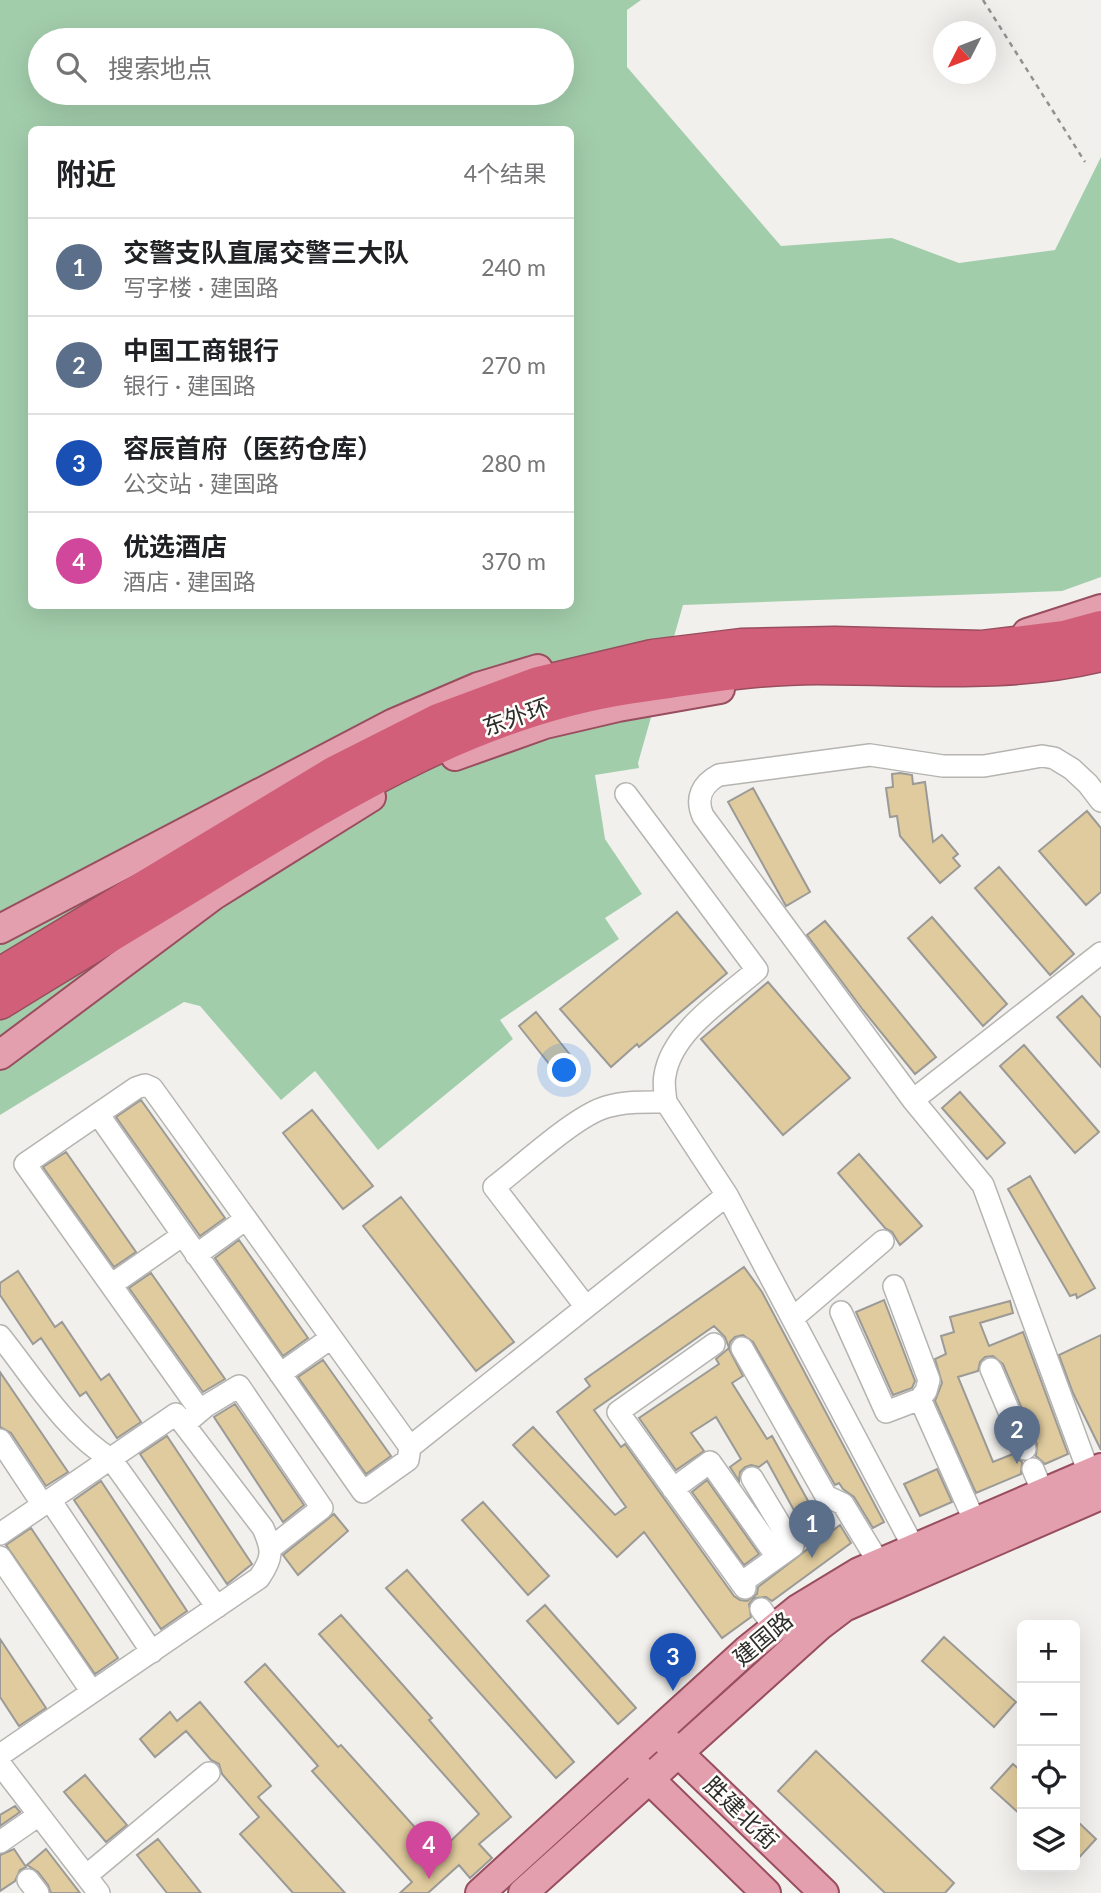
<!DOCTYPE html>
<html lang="zh">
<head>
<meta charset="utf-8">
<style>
	:root { --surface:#fff; --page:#f6f6f6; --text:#202124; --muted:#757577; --line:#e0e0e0; --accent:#8557d1 }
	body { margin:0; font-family:Lato,"Noto Sans SC",sans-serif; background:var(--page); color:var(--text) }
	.controls { position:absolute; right:21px; bottom:21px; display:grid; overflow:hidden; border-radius:10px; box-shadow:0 7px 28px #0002 }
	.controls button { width:63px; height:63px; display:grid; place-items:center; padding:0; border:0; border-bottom:2px solid var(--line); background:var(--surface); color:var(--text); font:35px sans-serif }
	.compass { position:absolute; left:933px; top:21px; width:63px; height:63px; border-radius:50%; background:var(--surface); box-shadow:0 7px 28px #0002; rotate:228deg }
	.you { position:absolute; left:565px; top:1071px; width:24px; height:24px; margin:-18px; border:5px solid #fff; border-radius:50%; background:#1a73e8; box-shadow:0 0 0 10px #1a73e833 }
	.badge { display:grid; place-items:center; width:46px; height:46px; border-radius:50%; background:var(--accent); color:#fff; font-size:23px; font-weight:700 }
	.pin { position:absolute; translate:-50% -58px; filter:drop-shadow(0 2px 4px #0008) }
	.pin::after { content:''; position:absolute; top:37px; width:24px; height:21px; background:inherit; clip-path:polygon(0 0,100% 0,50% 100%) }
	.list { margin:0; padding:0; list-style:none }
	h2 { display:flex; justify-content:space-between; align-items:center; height:91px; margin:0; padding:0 28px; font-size:30px }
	h2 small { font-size:23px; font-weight:400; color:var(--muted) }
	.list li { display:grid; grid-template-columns:46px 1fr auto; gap:21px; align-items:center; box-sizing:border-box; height:98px; padding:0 28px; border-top:2px solid var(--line) }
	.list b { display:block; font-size:26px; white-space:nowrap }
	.list p { margin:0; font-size:23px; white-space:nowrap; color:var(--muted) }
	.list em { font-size:23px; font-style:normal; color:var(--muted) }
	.icon { flex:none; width:38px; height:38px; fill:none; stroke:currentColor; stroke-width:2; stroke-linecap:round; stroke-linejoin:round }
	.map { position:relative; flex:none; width:1101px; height:1893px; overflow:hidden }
	.search { position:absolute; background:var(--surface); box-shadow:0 7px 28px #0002; left:28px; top:28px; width:546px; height:77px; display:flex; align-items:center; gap:18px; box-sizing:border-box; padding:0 24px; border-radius:38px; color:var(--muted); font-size:26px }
	.panel { position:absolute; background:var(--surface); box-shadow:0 7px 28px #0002; left:28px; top:126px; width:546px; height:483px; border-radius:10px }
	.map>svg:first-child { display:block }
</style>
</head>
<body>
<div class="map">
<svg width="1101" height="1893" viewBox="0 0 1101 1893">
	<rect width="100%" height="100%" fill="#f2f0ed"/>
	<path fill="#a2cdab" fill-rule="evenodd" d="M0 0H641L627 10V67L781 246 892 238 959 263 1055 250 1101 157V577L1062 591 683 605 638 763 639 768 595 775 605 839 642 894 605 918 619 939 500 1020 513 1039 378 1150 315 1071 281 1100 200 1006 184 1002 0 1115ZM40 40H562V93H40ZM32 130H570V606H32Z"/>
	<path fill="#dfcb9d" stroke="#9b9a97" stroke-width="2" fill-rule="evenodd" d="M900 773 912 775 913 784 925 782 933 842 942 835 958 854 953 858 960 866 940 883 900 836 897 816 890 817 886 788 893 787 892 774Z
		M753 788 810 892 786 906 728 802Z
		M1087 811 1101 828V892L1086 905 1039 851Z
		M999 867 1074 954 1050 975 975 888Z
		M677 912 727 973 639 1047 637 1044 611 1067 560 1009Z
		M932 917 1007 1004 983 1026 908 938Z
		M825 921 936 1057 915 1074 863 1010 807 935Z
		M768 982 850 1078 783 1135 701 1039Z
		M1082 996 1101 1018V1067L1057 1017Z
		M536 1012 575 1061 558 1075 519 1026Z
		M1024 1045 1099 1132 1075 1153 1000 1066Z
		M960 1092 1005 1143 987 1159 942 1108Z
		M141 1100 225 1218 200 1236 116 1117Z
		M312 1110 373 1186 343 1209 283 1133Z
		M66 1152 136 1252 114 1267 43 1167Z
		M859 1154 922 1226 900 1245 892 1232 885 1228 838 1173Z
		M1030 1176 1095 1288 1077 1298 1076 1294 1070 1296 1008 1189Z
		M401 1197 514 1342 476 1371 363 1226Z
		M239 1240 308 1338 283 1356 215 1258Z
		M744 1267 762 1292 884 1522 873 1528 854 1497 843 1489 839 1483 835 1485 753 1342 743 1335 735 1337 730 1342 729 1349 743 1376 732 1383 767 1439 772 1436 827 1535 840 1525 851 1543 772 1601 766 1597 754 1598 749 1604 751 1617 722 1638 644 1532 617 1557 513 1445 533 1427 615 1515 626 1507 557 1412 590 1386 585 1379ZM714 1326 725 1337 729 1348 716 1359 719 1364 639 1418 676 1470 704 1451 691 1433 716 1417 741 1459 730 1467 739 1481 740 1472 745 1467 751 1465 759 1467 767 1461 813 1545 758 1587 757 1594 747 1601 740 1600 734 1596 625 1444 621 1447 594 1410Z
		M18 1271 55 1327 62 1322 101 1380 109 1374 141 1422 117 1438 86 1392 80 1396 41 1338 33 1344 0 1295V1283Z
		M151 1273 225 1379 203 1392 129 1288Z
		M884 1300 915 1381 912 1388 893 1395 856 1312Z
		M1010 1301 1013 1313 980 1323 989 1346 1023 1332 1068 1454 1045 1464 1036 1456 1037 1444 1003 1364 993 1356 985 1357 980 1362 978 1371 958 1377 993 1462 1013 1454 1022 1462 1021 1474 976 1493 935 1401 942 1383 935 1359 946 1354 941 1336 954 1332 950 1317Z
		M1101 1335V1450L1073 1393 1059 1355Z
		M323 1360 391 1456 366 1474 298 1377Z
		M0 1372 68 1472 46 1486 11 1433 0 1427Z
		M235 1404 304 1505 283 1522 214 1417Z
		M167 1436 252 1564 227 1584 140 1454Z
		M937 1469 952 1502 920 1516 904 1484Z
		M707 1480 759 1554 744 1565 692 1492Z
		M101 1481 187 1611 161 1629 74 1500Z
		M483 1502 549 1576 528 1595 462 1520Z
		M334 1514 348 1531 298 1575 283 1555Z
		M31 1528 118 1658 95 1674 6 1545Z
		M407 1570 574 1762 556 1778 386 1588Z
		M545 1605 636 1708 618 1724 527 1621Z
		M341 1615 432 1718 429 1720 511 1817 479 1844 492 1858 470 1878 459 1865 428 1893H400L412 1882 312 1771 318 1766 245 1682 265 1664 338 1747 341 1745 438 1853 479 1814 319 1634Z
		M944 1637 1016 1702 994 1727 922 1661Z
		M0 1639 46 1708 19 1726 0 1697Z
		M200 1702 271 1786 258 1797 345 1893H293L240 1834 259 1817 222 1774 219 1764 211 1760 186 1731 155 1757 140 1739 170 1712 177 1721Z
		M816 1751 954 1883 945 1893H885L778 1791Z
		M1013 1764 1022 1772V1816L991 1788Z
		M85 1775 127 1825 106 1842 64 1792Z
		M15 1806 20 1812 0 1826V1815Z
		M1075 1819 1096 1839 1075 1862Z
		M158 1839 201 1893H167L137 1855Z
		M14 1849 26 1867 20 1870 15 1881 0 1891V1855Z
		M46 1849 80 1893H51L48 1885 38 1872 27 1865Z"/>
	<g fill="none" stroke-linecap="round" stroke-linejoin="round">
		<g stroke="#b5b4b1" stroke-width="24">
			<path id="minor" d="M626 794 757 970C725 998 672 1031 665 1075 663 1083 665 1093 666 1102
				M913 1100 703 816C695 798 702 784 719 775L870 755 943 766H984L1042 756 1054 758 1072 769 1088 784 1101 801
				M98 1114 363 1492 408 1460 410 1447
				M196 1255 246 1219
				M111 1285 183 1235
				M894 1286 929 1380 926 1391 920 1399 975 1522
				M586 1307 494 1187C522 1166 575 1116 606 1107 626 1101 646 1102 666 1102L727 1195 914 1548
				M841 1312 886 1412 920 1399
				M793 1318 883 1241
				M0 1336C33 1377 66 1432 111 1459L217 1607
				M714 1344 618 1412 745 1588
				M742 1348 826 1496 843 1504 879 1563
				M991 1369 1025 1449
				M280 1374 331 1338
				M194 1402 25 1164 136 1088 145 1085 152 1088 410 1447 727 1195
				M187 1422 206 1406 239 1386 322 1508 272 1547
				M0 1440 43 1505
				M1033 1469 1043 1493
				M1089 1473 983 1185 913 1100 1101 953
				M673 1489 710 1462 777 1557
				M50 1500 152 1652
				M0 1534 176 1414 263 1528C273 1550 273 1558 259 1578L0 1755
				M0 1557 92 1692
				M741 1583 793 1546 752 1478
				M761 1609 775 1628
				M0 1764 99 1893
				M0 1842 39 1815
				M86 1876 209 1773
				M28 1880 38 1893"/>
		</g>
		<g stroke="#984e5e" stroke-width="32">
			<path id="major" d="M1027 633 1101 609
				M455 756 545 724 618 707 720 689
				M0 929 394 723 478 687 538 669
				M0 1055 214 895 371 797
				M665 1740 824 1893
				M638 1768 766 1893
				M480 1893 746 1651 798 1609 859 1572 1101 1468
				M523 1893 819 1626 844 1607 1101 1495"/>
		</g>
		<g stroke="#984e5e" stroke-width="35">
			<path id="highway" d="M0 974 335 772 438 720 538 683 652 656 741 645 835 643 981 647 1064 637 1101 627
				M0 1003C72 958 146 915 218 870 346 792 477 711 628 688 690 679 754 668 817 668 912 668 1008 678 1101 655"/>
		</g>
		<path stroke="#939290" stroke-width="2.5" stroke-dasharray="5 5" stroke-linecap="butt" d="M983 0 1085 162"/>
		<use href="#minor" stroke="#fff" stroke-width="21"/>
		<use href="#major" stroke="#e49faf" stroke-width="28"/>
		<use href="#highway" stroke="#d25f79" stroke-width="32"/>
	</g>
	<g text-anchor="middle" stroke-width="5" stroke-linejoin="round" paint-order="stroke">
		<g font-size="23" fill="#2d2d2b" stroke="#fffefb">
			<text transform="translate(516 717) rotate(-19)" y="8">东外环</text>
			<text transform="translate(763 1639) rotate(-40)" y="8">建国路</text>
			<text transform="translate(741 1813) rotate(44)" y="8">胜建北街</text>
		</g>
	</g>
</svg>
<div class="controls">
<button>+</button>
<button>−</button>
<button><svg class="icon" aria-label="locate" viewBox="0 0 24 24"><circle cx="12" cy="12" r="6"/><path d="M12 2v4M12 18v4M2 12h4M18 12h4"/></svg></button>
<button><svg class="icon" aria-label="layers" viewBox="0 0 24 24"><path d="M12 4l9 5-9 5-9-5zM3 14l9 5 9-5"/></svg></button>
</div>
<svg class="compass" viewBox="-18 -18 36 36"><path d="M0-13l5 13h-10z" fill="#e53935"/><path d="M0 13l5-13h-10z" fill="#757577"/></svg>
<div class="you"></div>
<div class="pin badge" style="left:812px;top:1558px;background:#5c6f8a">1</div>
<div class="pin badge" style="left:1017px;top:1464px;background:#5c6f8a">2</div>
<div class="pin badge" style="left:673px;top:1691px;background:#1a4fb4">3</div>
<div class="pin badge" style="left:429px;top:1879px;background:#d1479c">4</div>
<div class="search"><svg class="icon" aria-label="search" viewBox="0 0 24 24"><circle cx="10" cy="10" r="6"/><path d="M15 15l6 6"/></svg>搜索地点</div>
<section class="panel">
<h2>附近<small>4个结果</small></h2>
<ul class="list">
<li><span class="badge" style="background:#5c6f8a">1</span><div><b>交警支队直属交警三大队</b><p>写字楼 · 建国路</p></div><em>240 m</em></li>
<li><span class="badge" style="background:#5c6f8a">2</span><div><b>中国工商银行</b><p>银行 · 建国路</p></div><em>270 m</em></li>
<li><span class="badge" style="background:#1a4fb4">3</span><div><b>容辰首府（医药仓库）</b><p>公交站 · 建国路</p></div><em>280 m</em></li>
<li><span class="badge" style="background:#d1479c">4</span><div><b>优选酒店</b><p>酒店 · 建国路</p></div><em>370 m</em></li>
</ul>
</section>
</div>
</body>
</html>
